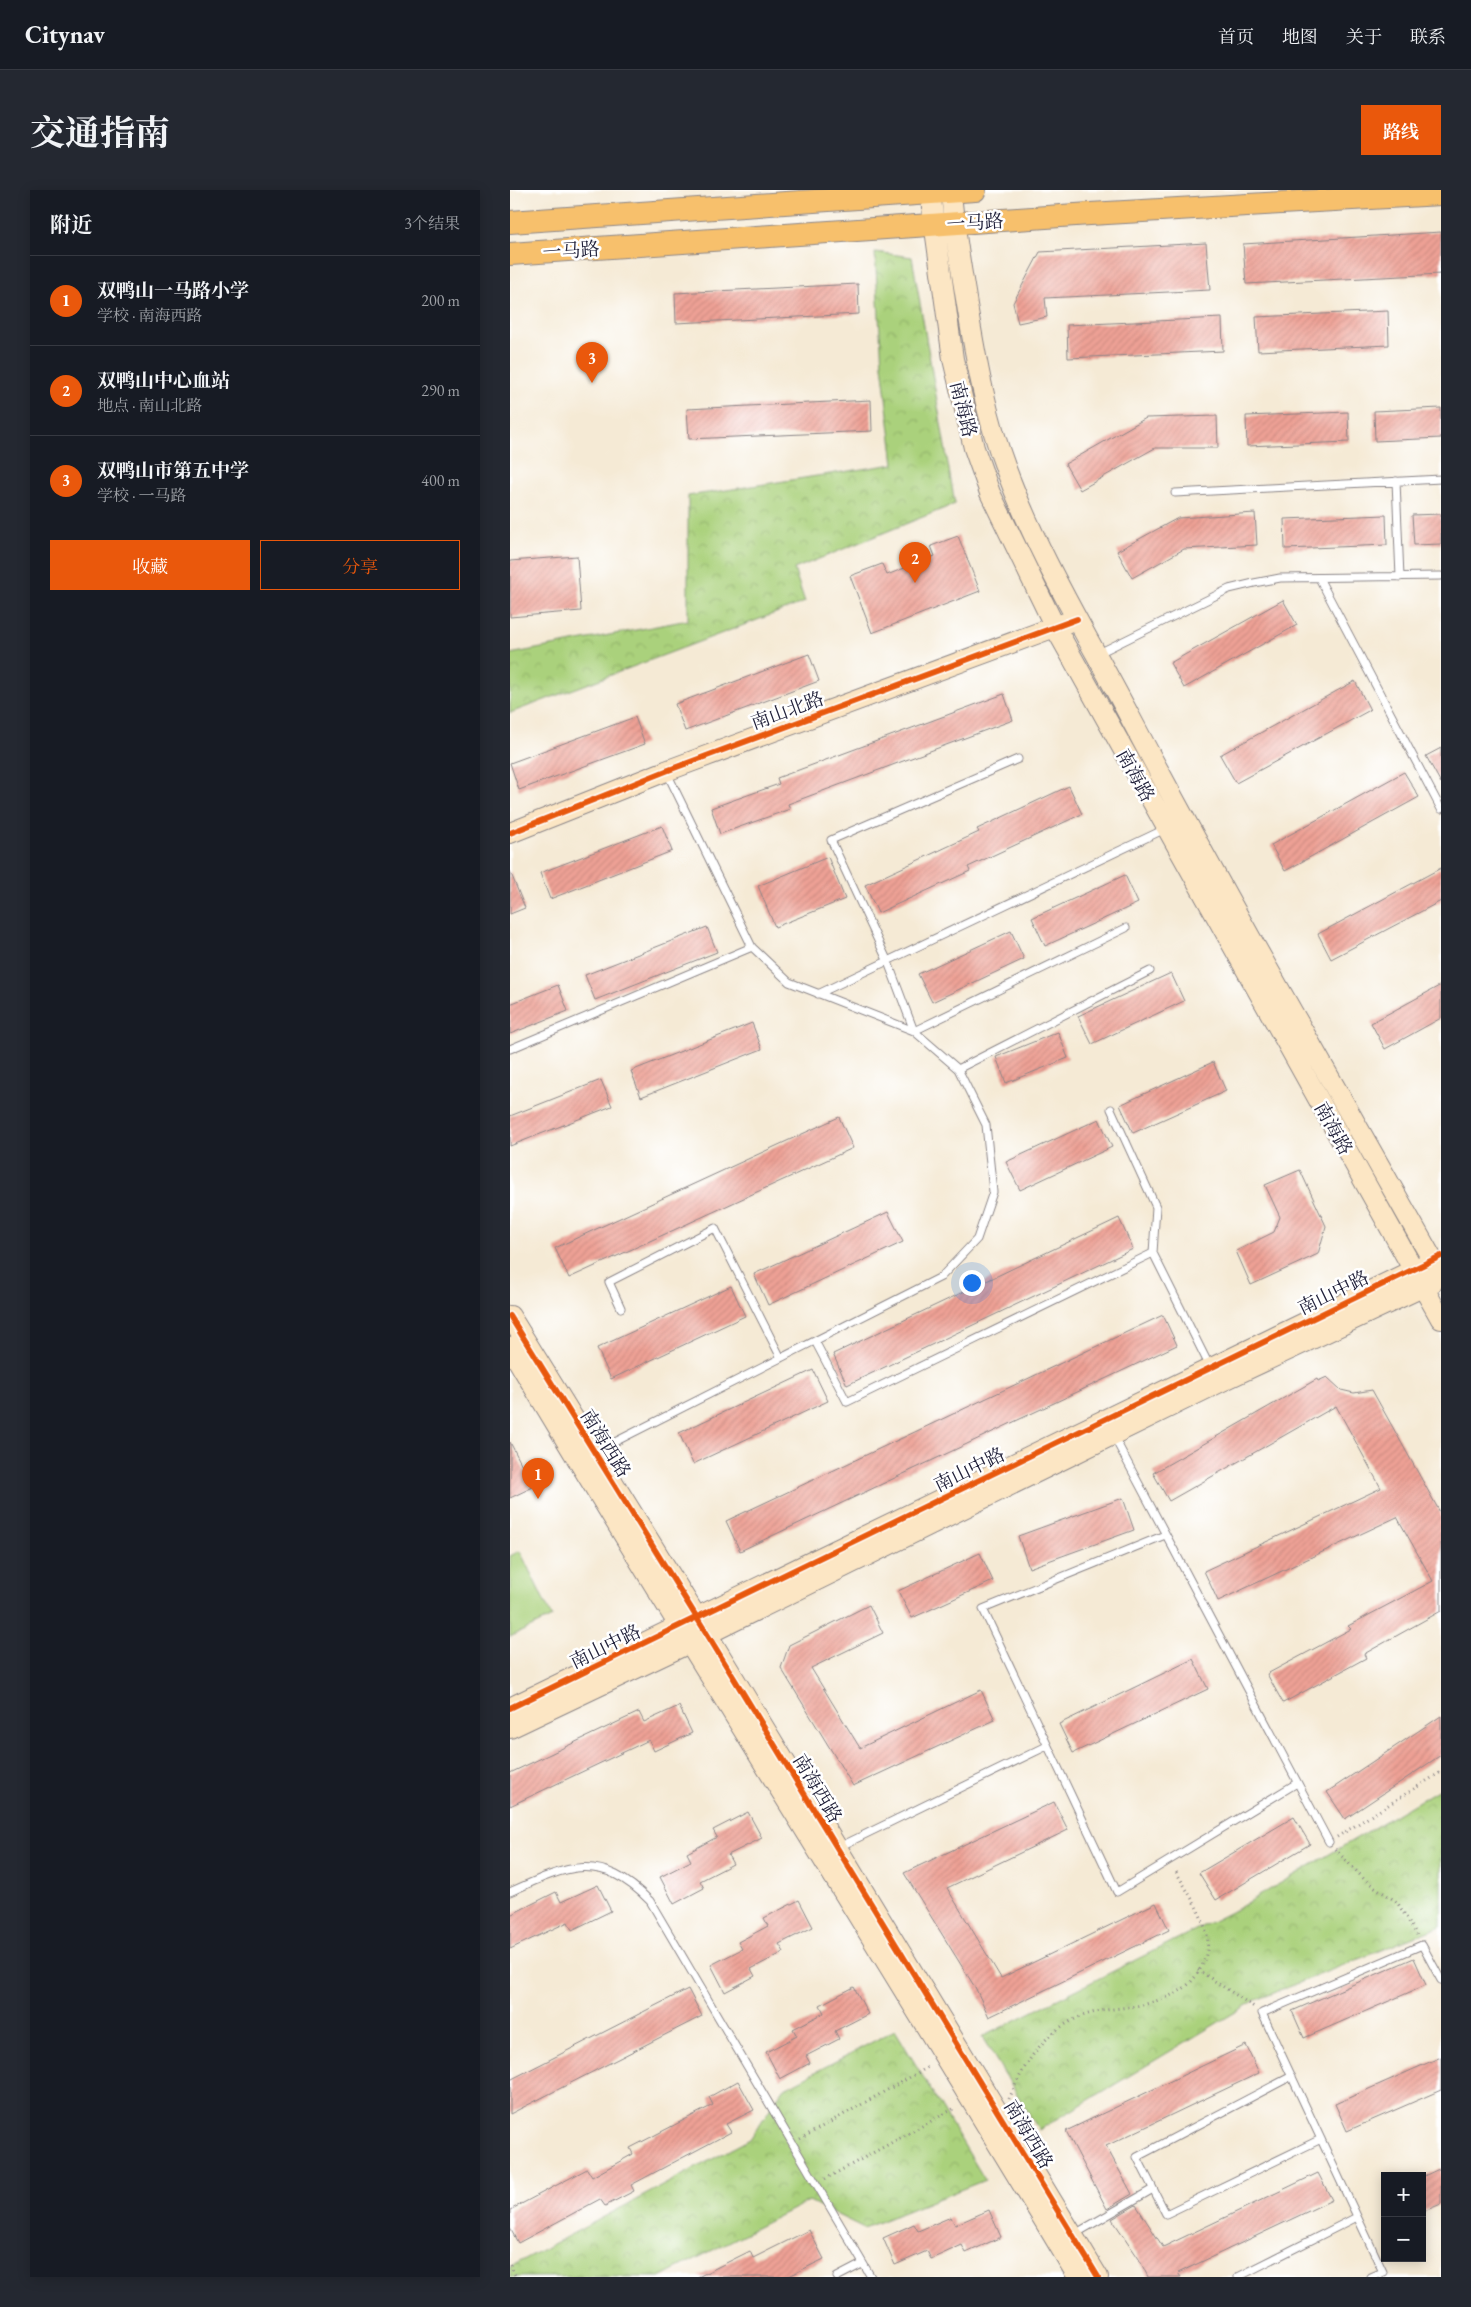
<!DOCTYPE html>
<html lang="zh">
<head>
<meta charset="utf-8">
<style>
	:root { --surface:#171b24; --page:#242831; --text:#f1f3f6; --muted:#9ea1a6; --line:#363941; --accent:#ea580c }
	body { margin:0; font-family:"EB Garamond","Noto Serif SC",serif; background:var(--page); color:var(--text) }
	.controls { position:absolute; right:15px; bottom:15px; display:grid; overflow:hidden; border-radius:0px; box-shadow:0 2px 12px #0003 }
	.controls button { width:45px; height:45px; display:grid; place-items:center; padding:0; border:0; border-bottom:1px solid var(--line); background:var(--surface); color:var(--text); font:25px sans-serif }
	.you { position:absolute; left:461px; top:1092px; width:18px; height:18px; margin:-12px; border:4px solid #fff; border-radius:50%; background:#1a73e8; box-shadow:0 0 0 8px #1a73e833 }
	.badge { display:grid; place-items:center; width:32px; height:32px; border-radius:50%; background:var(--accent); color:#fff; font-size:16px; font-weight:700 }
	.pin { position:absolute; translate:-50% -41px; filter:drop-shadow(0 1px 2px #0008) }
	.pin::after { content:''; position:absolute; top:26px; width:18px; height:15px; background:inherit; clip-path:polygon(0 0,100% 0,50% 100%) }
	.list { margin:0; padding:0; list-style:none }
	h2 { display:flex; justify-content:space-between; align-items:center; height:65px; margin:0; padding:0 20px; font-size:21px }
	h2 small { font-size:16px; font-weight:400; color:var(--muted) }
	.list li { display:grid; grid-template-columns:32px 1fr auto; gap:15px; align-items:center; box-sizing:border-box; height:90px; padding:0 20px; border-top:1px solid var(--line) }
	.list b { display:block; font-size:19px; white-space:nowrap }
	.list p { margin:0; font-size:16px; white-space:nowrap; color:var(--muted) }
	.list em { font-size:16px; font-style:normal; color:var(--muted) }
	.actions { display:flex; gap:10px; padding:15px 20px }
	.actions a { flex:1; padding:11px 0; border:1px solid var(--accent); border-radius:0px; text-align:center; font-size:18px; color:var(--accent) }
	.actions .main { background:var(--accent); color:#fff }
	.map { position:relative; flex:none; width:931px; height:2087px; overflow:hidden; border-radius:0px }
	header { display:flex; align-items:center; gap:30px; box-sizing:border-box; height:70px; padding:0 25px; background:var(--surface); border-bottom:1px solid var(--line) }
	header strong { font-size:24px }
	nav { display:flex; gap:28px; margin-inline-start:auto; font-size:18px }
	.intro { display:flex; align-items:center; justify-content:space-between; box-sizing:border-box; height:120px; padding:0 30px }
	h1 { margin:0; font-size:35px }
	.button { padding:12px 22px; border-radius:0px; background:var(--accent); color:#fff; font-size:18px; font-weight:700 }
	main { display:flex; gap:30px; padding:0 30px }
	aside { flex:1; background:var(--surface); border-radius:0px; box-shadow:0 2px 12px #0003 }
	.map>svg:first-child { display:block }
</style>
</head>
<body>
<header>
<strong>Citynav</strong>
<nav><a>首页</a><a>地图</a><a>关于</a><a>联系</a></nav>
</header>
<div class="intro"><h1>交通指南</h1><a class="button">路线</a></div>
<main>
<aside>
<h2>附近<small>3个结果</small></h2>
<ul class="list">
<li><span class="badge">1</span><div><b>双鸭山一马路小学</b><p>学校 · 南海西路</p></div><em>200 m</em></li>
<li><span class="badge">2</span><div><b>双鸭山中心血站</b><p>地点 · 南山北路</p></div><em>290 m</em></li>
<li><span class="badge">3</span><div><b>双鸭山市第五中学</b><p>学校 · 一马路</p></div><em>400 m</em></li>
</ul>
<div class="actions"><a class="main">收藏</a><a>分享</a></div>
</aside>
<div class="map">
<svg width="931" height="2087" viewBox="0 0 931 2087">
	<defs>
		<pattern id="park-crowns" width="20" height="18" patternUnits="userSpaceOnUse" patternTransform="scale(1.25)"><rect width="20" height="18" fill="#aad17b"/><path d="M2 6a3 3 0 1 1 6 0M12 15a3 3 0 1 1 6 0" fill="none" stroke="#92b36b"/></pattern>
		<pattern id="building-hatch" width="6" height="6" patternUnits="userSpaceOnUse" patternTransform="scale(1.25)"><rect width="6" height="6" fill="#eea195"/><path d="M-1 1l2-2M0 6l6-6M5 7l2-2" fill="none" stroke="#cc8a81"/></pattern>
	</defs>
	<rect width="100%" height="100%" fill="#fff"/>
	<filter id="ink" filterUnits="userSpaceOnUse"><feTurbulence type="fractalNoise" baseFrequency=".02" numOctaves="2"/><feDisplacementMap in="SourceGraphic" scale="10" xChannelSelector="R" yChannelSelector="G"/><feConvolveMatrix kernelMatrix="1 2 1 2 8 2 1 2 1" color-interpolation-filters="sRGB"/></filter>
	<filter id="wash" filterUnits="userSpaceOnUse"><feTurbulence type="fractalNoise" baseFrequency=".0096" numOctaves="4" result="noise"/><feDisplacementMap in="SourceGraphic" scale="20" xChannelSelector="R" yChannelSelector="G"/><feGaussianBlur stdDeviation="1.12" result="paint"/><feColorMatrix in="noise" values="0 0 0 0 0 0 0 0 0 0 0 0 0 0 0 0 0 1.4 0 .05"/><feComposite in="paint" operator="in"/></filter>
	<g filter="url(#wash)">
		<rect width="100%" height="100%" fill="#f5ead5"/>
		<path fill="url(#park-crowns)" stroke="#667a5b" d="M365 62 402 67 445 314 284 379 295 412 0 523V464L178 430V306L384 274 372 175Z
			M931 1598V1736L744 1811 529 1940 472 1847 727 1719Z
			M385 1840 475 1990 354 2038 299 2011 150 2087H0V2077L240 1949 273 1899Z"/>
		<path fill="#aad17b" stroke="#667a5b" d="M10 1361 42 1427 0 1447V1366Z"/>
		<g id="blocks">
			<path fill="url(#building-hatch)" d="M931 42V84L736 94 733 54Z
				M696 53 700 100 535 108 537 127 508 133 503 113 530 62Z
				M348 94 349 124 166 133 165 103Z
				M878 121 879 155 748 161 746 127Z
				M712 128 713 161 558 168 557 135Z
				M361 210 362 241 179 249 177 219Z
				M931 218V248L865 251 864 221Z
				M838 222 839 252 737 256 736 226Z
				M707 226 708 258H645L570 300 555 274 636 228Z
				M745 323 747 355 674 359 622 388 607 361 668 328Z
				M931 324V354L904 355 902 325Z
				M876 325 877 355 775 359 774 329Z
				M448 346 470 401 362 443 340 386 372 374 377 385 425 366 421 356Z
				M67 366 71 421 0 427V371Z
				M773 410 787 435 674 498 660 473Z
				M299 464 309 491 175 541 165 514Z
				M845 491 860 520 726 593 710 565Z
				M494 504 503 530 278 614 280 619 210 644 201 618 269 594 267 588Z
				M125 527 135 554 9 600 0 573Z
				M931 558V593L916 566Z
				M894 582 909 607 775 681 761 655Z
				M559 596 572 624 458 677 460 681 368 723 355 695 469 642 467 639Z
				M152 636 162 661 40 709 30 683Z
				M318 667 335 709 265 737 248 696Z
				M931 678V711L821 769 808 744Z
				M0 681 15 718 0 724Z
				M615 685 628 713 535 756 522 728Z
				M197 737 207 762 85 810 75 785Z
				M501 741 514 769 422 812 408 784Z
				M661 783 674 811 582 854 568 826Z
				M48 795 58 821 0 844V814Z
				M931 795V828L875 859 861 833Z
				M242 833 252 859 131 907 121 881Z
				M548 842 558 868 496 893 486 867Z
				M703 872 716 901 623 943 610 915Z
				M91 890 102 916 0 956V926Z
				M329 927 343 958 59 1088 45 1058Z
				M589 929 602 957 510 1000 496 972Z
				M790 980 816 1036 808 1064 741 1095 726 1061 764 1042 770 1027 755 995Z
				M378 1022 393 1052 258 1115 244 1084Z
				M609 1028 623 1059 337 1195 323 1164Z
				M221 1096 235 1126 101 1189 87 1158Z
				M653 1125 667 1155 230 1361 216 1331Z
				M303 1180 318 1211 183 1274 169 1243Z
				M817 1187 831 1200 844 1203 862 1200 931 1324V1421L854 1464 856 1468 773 1513 757 1484 841 1439 838 1436 923 1391 887 1327 708 1411 694 1381 871 1298 826 1216 659 1311 643 1283 807 1189 808 1191Z
				M0 1252 23 1297 0 1308Z
				M613 1308 624 1340 519 1378 508 1346Z
				M470 1363 483 1391 402 1428 388 1401Z
				M359 1415 373 1443 301 1478 350 1558 471 1500 485 1530 343 1596 271 1478 279 1455Z
				M683 1469 698 1499 563 1563 549 1534Z
				M169 1516 182 1543 144 1561 139 1550 0 1616V1583L129 1522 134 1532Z
				M931 1526V1565L835 1629 817 1602Z
				M544 1612 558 1640 437 1698 491 1788 646 1713 659 1740 479 1827 466 1799 394 1683Z
				M238 1622 252 1648 218 1665 223 1674 190 1691 194 1698 164 1714 150 1687 181 1671 177 1663 207 1647 203 1640Z
				M784 1627 800 1654 706 1710 689 1683Z
				M88 1695 101 1721 62 1740 58 1732 0 1759V1725L46 1702 51 1712Z
				M289 1710 303 1737 269 1754 274 1762 241 1779 245 1786 215 1802 201 1775 232 1759 228 1752 258 1736 254 1728Z
				M904 1768 916 1795 794 1848 782 1821Z
				M344 1797 358 1824 325 1841 329 1849 296 1866 300 1873 270 1889 256 1862 287 1846 283 1839 314 1823 310 1815Z
				M178 1799 192 1826 0 1924V1890Z
				M736 1855 749 1883 596 1956 622 2004 597 2019 556 1941Z
				M931 1867V1900L837 1941 825 1914Z
				M228 1891 244 1920 216 1934 221 1942 121 1995 124 2001 95 2016 90 2009 8 2053 0 2038V2020L77 1979 82 1987 123 1964 120 1958 203 1915 199 1907Z
				M931 1978V2014L912 2022V1987Z
				M808 1983 822 2010 668 2083 671 2087H638L629 2069 602 2029 626 2015 653 2057Z
				M479 2020 491 2047 456 2063 452 2055 421 2069 417 2061 385 2075 373 2048 404 2034 408 2041 441 2027 445 2035Z
				M299 2040 314 2069 277 2087H188L240 2061 243 2068Z"/>
		</g>
	</g>
	<g filter="url(#ink)">
		<use href="#blocks" fill-opacity="0" stroke="#8c8688" stroke-width="1"/>
		<g fill="none" stroke-linecap="round" stroke-linejoin="round">
			<g stroke="#8c8688" stroke-width="9">
				<path id="lane" d="M886 291 890 387
					M665 303 931 289
					M809 388 931 619
					M587 464 719 399 744 393 770 388 931 386
					M508 569 321 650 378 772 404 841 616 738
					M308 804 655 639
					M0 859 242 757
					M448 879 640 781
					M643 1063 700 1177
					M111 1118 99 1092 205 1038 271 1168
					M305 1151 337 1212 643 1063 646 1017 601 919
					M603 1245 819 1652
					M85 1262 431 1087 467 1049 483 1002 476 935 448 879 404 841 279 792 242 757 157 583
					M655 1345 473 1419 607 1702 787 1593
					M329 1657 537 1556
					M0 1702C57 1676 90 1660 140 1711L361 2087
					M782 1886 627 1967 656 2024 811 1949
					M563 2045 643 1999
					M327 2087 352 2074
					M728 2087 847 2027
					M861 2087 873 2082 752 1823 912 1755 931 1790"/>
			</g>
			<g stroke="#8c8688" stroke-width="22">
				<path id="secondary" d="M441 2C444 40 451 77 457 115 466 170 476 226 496 279 528 366 577 445 620 527 719 715 827 899 931 1085
					M420 3 443 169 464 258 480 303 545 437 931 1129
					M0 643 156 581 558 432
					M0 1126 197 1444 588 2087
					M0 1157C186 1469 382 1775 568 2087
					M0 1518 916 1074
					M0 1538 179 1453 708 1193 923 1092"/>
			</g>
			<g stroke="#8c8688" stroke-width="24">
				<path id="primary" d="M0 32 465 0
					M0 64 580 24 931 4"/>
			</g>
			<path stroke="#8c8688" stroke-width="3" stroke-dasharray="1 4" stroke-linecap="butt" d="M827 1647 931 1582
				M825 1659 856 1691 887 1712 907 1745
				M688 1780 744 1817
				M499 1909C514 1875 530 1846 565 1829 586 1819 610 1819 632 1815 644 1812 660 1807 671 1800 688 1790 703 1761 696 1741 690 1720 676 1699 665 1680
				M290 1949 420 1876
				M315 1989 445 1918
				M0 2075 6 2087"/>
			<use href="#lane" stroke="#fff" stroke-width="7"/>
			<use href="#secondary" stroke="#fce6c4" stroke-width="20"/>
			<use href="#primary" stroke="#f7c06c" stroke-width="22"/>
			<g stroke="#fff" stroke-width="9">
				<path id="cycleway" d="M0 643 156 581 567 429
					M0 1126 197 1444 588 2087
					M0 1518 931 1066"/>
			</g>
			<use href="#cycleway" stroke="#e8590c" stroke-width="6"/>
		</g>
	</g>
	<g text-anchor="middle" stroke-width="5" stroke-linejoin="round" paint-order="stroke">
		<g font-size="19" fill="#22223b" stroke="#fff">
			<text transform="translate(465 32) rotate(-4)" y="7">一马路</text>
			<text transform="translate(61 60) rotate(-4)" y="7">一马路</text>
			<text transform="translate(454 219) rotate(76)" y="7">南海路</text>
			<text transform="translate(277 520) rotate(-20)" y="7">南山北路</text>
			<text transform="translate(626 585) rotate(61)" y="7">南海路</text>
			<text transform="translate(824 938) rotate(61)" y="7">南海路</text>
			<text transform="translate(823 1102) rotate(-26)" y="7">南山中路</text>
			<text transform="translate(96 1253) rotate(58)" y="7">南海西路</text>
			<text transform="translate(459 1279) rotate(-26)" y="7">南山中路</text>
			<text transform="translate(95 1456) rotate(-26)" y="7">南山中路</text>
			<text transform="translate(308 1598) rotate(59)" y="7">南海西路</text>
			<text transform="translate(519 1944) rotate(59)" y="7">南海西路</text>
		</g>
	</g>
</svg>
<div class="controls">
<button>+</button>
<button>−</button>
</div>
<div class="you"></div>
<div class="pin badge" style="left:28px;top:1309px">1</div>
<div class="pin badge" style="left:405px;top:393px">2</div>
<div class="pin badge" style="left:82px;top:193px">3</div>
</div>
</main>
</body>
</html>
